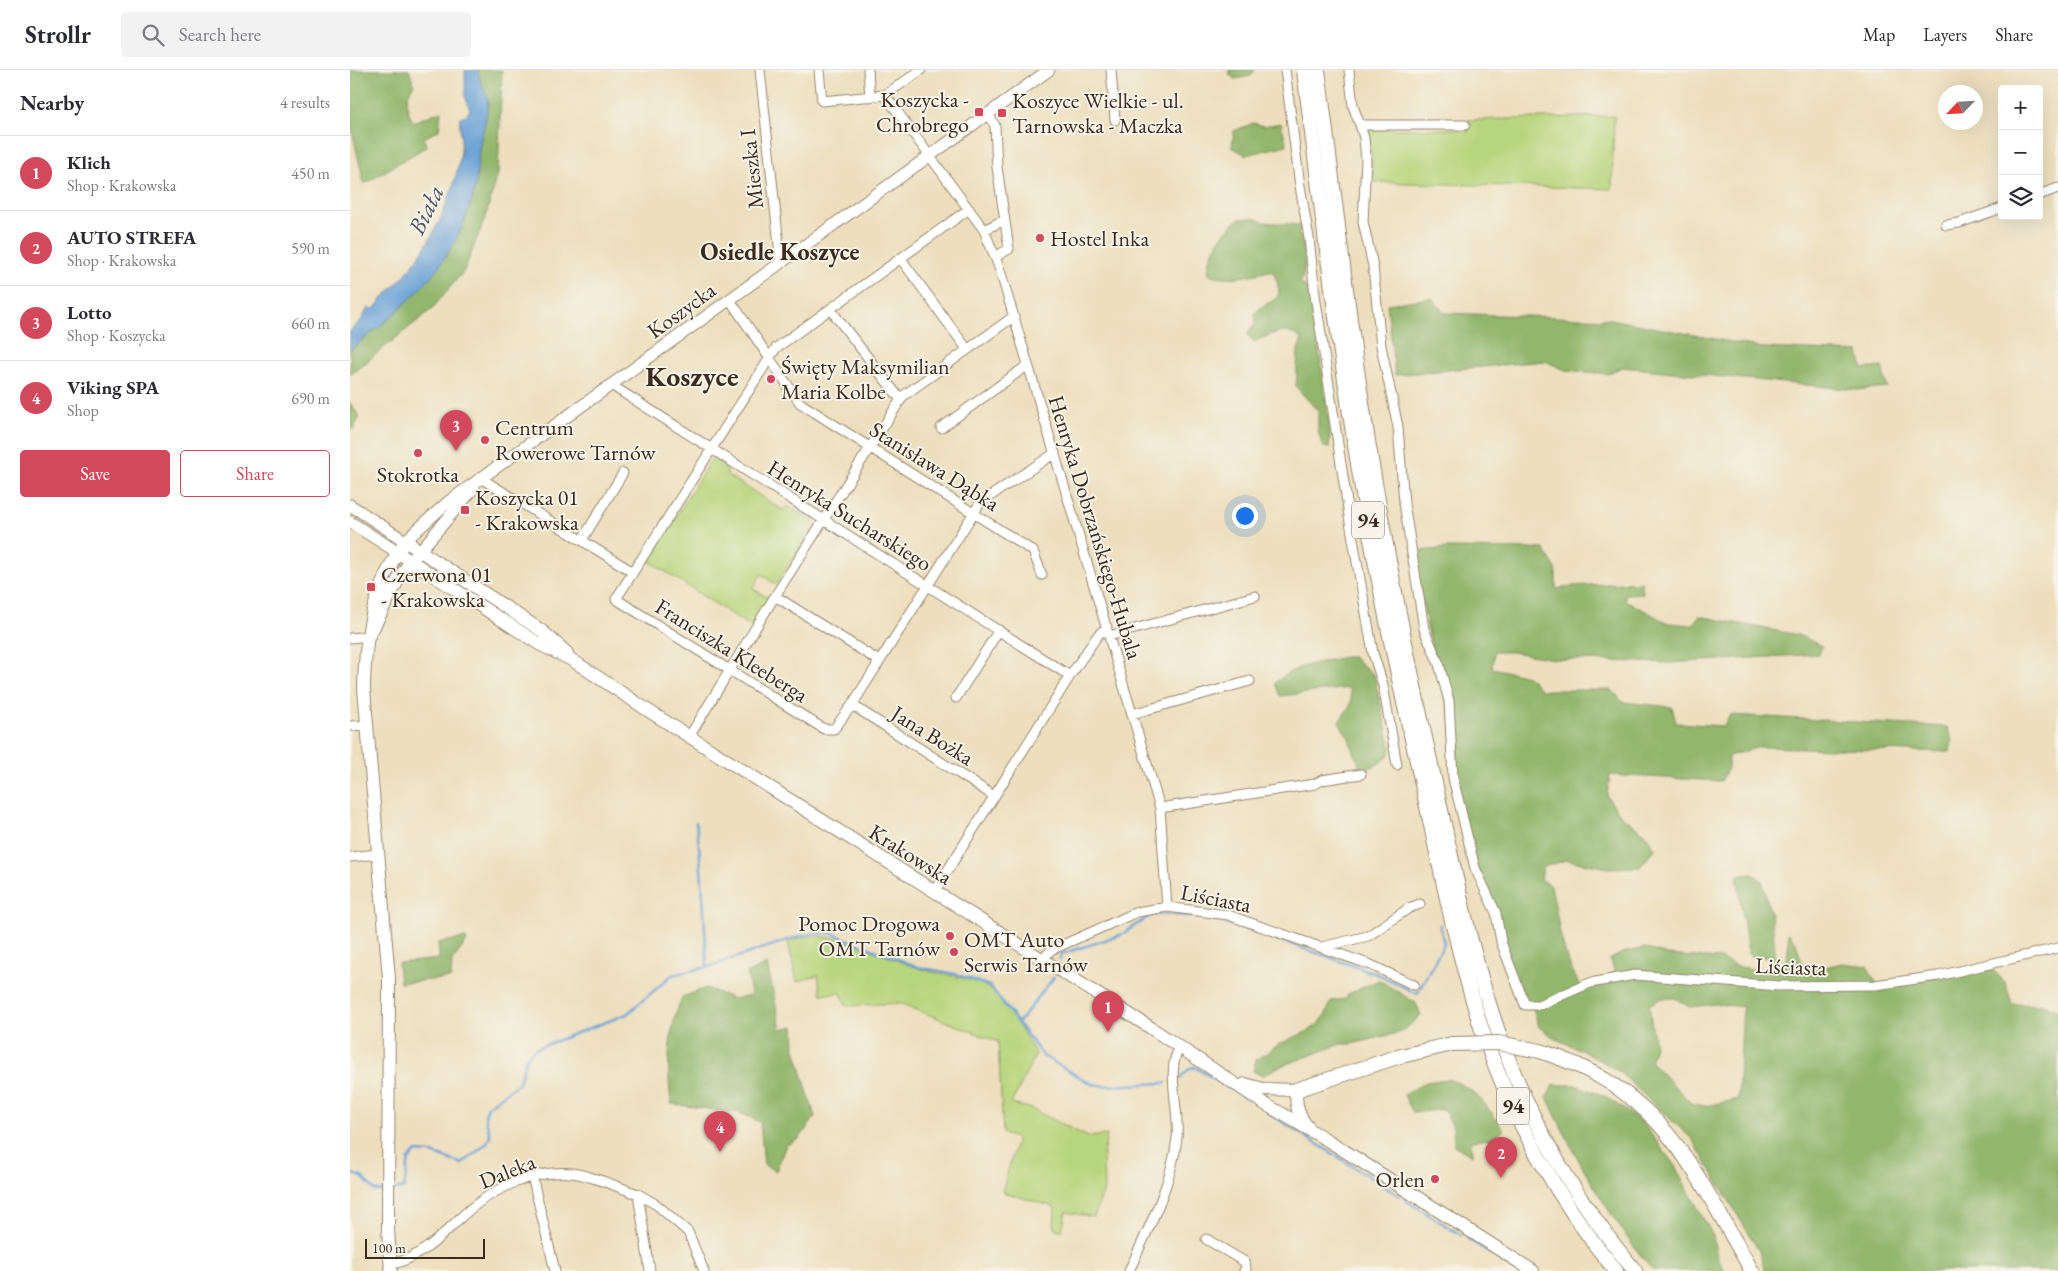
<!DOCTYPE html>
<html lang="en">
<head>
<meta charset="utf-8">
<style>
	:root { --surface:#fff; --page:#f2f2f3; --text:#2b2b33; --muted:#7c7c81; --line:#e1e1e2; --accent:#d1495b }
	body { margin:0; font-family:"EB Garamond",serif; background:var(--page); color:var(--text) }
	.controls { position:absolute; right:15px; top:15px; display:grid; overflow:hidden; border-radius:5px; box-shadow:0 5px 20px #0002 }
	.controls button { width:45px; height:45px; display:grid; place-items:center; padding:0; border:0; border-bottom:1px solid var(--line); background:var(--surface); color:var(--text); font:25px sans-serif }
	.compass { position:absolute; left:1588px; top:15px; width:45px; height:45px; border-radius:50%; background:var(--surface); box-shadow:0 5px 20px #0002; rotate:245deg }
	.scale { position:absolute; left:15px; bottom:12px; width:120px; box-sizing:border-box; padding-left:5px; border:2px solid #3b2a1e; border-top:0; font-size:14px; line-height:18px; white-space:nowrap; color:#3b2a1e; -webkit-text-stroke:4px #f7f3e8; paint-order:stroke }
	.you { position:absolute; left:894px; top:445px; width:18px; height:18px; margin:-12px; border:4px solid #fff; border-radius:50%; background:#1a73e8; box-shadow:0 0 0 8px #1a73e833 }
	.badge { display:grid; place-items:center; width:32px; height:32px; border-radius:50%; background:var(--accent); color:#fff; font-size:16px; font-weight:700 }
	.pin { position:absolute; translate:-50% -41px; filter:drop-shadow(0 1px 2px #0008) }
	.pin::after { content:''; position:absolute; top:26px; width:18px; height:15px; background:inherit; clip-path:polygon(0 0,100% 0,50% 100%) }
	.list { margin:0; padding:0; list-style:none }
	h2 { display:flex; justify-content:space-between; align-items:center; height:65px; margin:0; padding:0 20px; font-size:21px }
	h2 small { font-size:16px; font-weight:400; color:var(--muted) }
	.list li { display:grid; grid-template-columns:32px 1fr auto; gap:15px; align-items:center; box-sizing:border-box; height:75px; padding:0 20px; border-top:1px solid var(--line) }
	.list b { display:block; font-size:19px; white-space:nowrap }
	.list p { margin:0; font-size:16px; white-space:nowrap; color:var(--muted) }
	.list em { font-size:16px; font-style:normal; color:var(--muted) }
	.actions { display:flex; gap:10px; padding:15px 20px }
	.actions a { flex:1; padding:11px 0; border:1px solid var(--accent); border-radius:5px; text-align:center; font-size:18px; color:var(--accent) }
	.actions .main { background:var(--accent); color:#fff }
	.icon { flex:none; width:28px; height:28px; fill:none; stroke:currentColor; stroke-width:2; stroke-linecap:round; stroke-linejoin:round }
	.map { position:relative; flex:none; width:1708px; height:1201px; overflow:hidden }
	header { display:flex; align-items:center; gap:30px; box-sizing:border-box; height:70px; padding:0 25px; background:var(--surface); border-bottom:1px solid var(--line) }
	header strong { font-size:24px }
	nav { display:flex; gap:28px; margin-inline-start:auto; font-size:18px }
	.search { width:350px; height:45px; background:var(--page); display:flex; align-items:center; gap:12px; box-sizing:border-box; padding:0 18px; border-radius:5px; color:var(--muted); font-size:19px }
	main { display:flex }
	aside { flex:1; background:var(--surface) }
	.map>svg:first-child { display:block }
</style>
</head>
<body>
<header>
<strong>Strollr</strong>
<div class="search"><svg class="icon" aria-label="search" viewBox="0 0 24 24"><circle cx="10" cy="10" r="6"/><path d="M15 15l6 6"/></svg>Search here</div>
<nav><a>Map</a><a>Layers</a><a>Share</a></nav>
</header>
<main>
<aside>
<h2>Nearby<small>4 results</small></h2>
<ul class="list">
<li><span class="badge">1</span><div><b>Klich</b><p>Shop · Krakowska</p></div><em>450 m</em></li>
<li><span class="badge">2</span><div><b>AUTO STREFA</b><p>Shop · Krakowska</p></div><em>590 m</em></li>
<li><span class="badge">3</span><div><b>Lotto</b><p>Shop · Koszycka</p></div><em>660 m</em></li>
<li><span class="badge">4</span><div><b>Viking SPA</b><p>Shop</p></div><em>690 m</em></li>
</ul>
<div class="actions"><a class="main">Save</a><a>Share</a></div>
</aside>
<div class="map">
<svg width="1708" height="1201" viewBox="0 0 1708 1201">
	<rect width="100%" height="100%" fill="#f7f3e8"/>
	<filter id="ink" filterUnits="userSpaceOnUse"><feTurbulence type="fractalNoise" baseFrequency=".02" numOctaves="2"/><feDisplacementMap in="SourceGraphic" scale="10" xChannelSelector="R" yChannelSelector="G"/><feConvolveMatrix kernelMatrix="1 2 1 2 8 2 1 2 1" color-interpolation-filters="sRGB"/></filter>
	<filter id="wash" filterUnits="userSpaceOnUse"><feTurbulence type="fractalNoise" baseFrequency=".0096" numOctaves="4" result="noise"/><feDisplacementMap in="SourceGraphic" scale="20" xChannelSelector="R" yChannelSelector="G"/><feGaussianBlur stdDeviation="1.12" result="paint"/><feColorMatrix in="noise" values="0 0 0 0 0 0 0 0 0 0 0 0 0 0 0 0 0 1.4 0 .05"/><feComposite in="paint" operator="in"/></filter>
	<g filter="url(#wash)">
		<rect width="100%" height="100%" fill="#eddfbd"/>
		<path fill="#b7d57c" stroke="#79804d" d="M1264 46 1262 119 1023 112 1019 59H1111L1118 62V50Z
			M429 310 444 332V334C432 327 429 323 429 310Z
			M362 388 377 397V405L431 439 433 440 438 436 466 453 426 515 411 504 403 519 419 528 401 557 299 491Z
			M459 866C504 865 533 888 575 900 594 905 619 907 637 917 652 925 676 969 686 984L661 1034 680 1038 738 1067 757 1065 753 1085 754 1120 744 1147 716 1142 712 1161 704 1158 705 1137 652 1122 667 1069 653 1063 648 972 549 933 496 936 491 923 471 924 468 905 447 912 438 871Z"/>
		<path fill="#91b66c" stroke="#667045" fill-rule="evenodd" d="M0 0H59L64 15C54 27 56 38 63 52L91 41 89 60 74 68 77 76 14 114 0 52Z
			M128 0H152L148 104 134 151 114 201 81 240 0 305V280L15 268 104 173 115 150 123 127 132 57 139 34 129 12Z
			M879 0H905L901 6 885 9 880 5Z
			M903 53 914 56 931 53 937 75 896 85 882 77 884 61Z
			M903 148 914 152 950 155 951 160 948 163C956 172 957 203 950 213L955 216 959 222 964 244 980 361 979 378 973 377 968 361V341L946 317 948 280 952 269C935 256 921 264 904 272L898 265 901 258 906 254 905 243C921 225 937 237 924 203L919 201C898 206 879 211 858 204 859 180 871 164 889 149Z
			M1082 228 1094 243 1260 249 1413 278 1509 282 1513 299 1532 297 1537 317 1507 320 1272 297 1257 304 1215 300 1195 291 1045 305 1037 234Z
			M0 333 10 347 3 360 0 357Z
			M1097 478 1194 479 1206 499V519L1222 516 1292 512 1293 523 1275 524V530L1318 553 1342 555 1349 546 1448 565 1472 576 1469 584 1319 593 1204 589 1162 582H1144L1142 598 1178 606 1191 620H1262L1273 632 1322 637 1326 653 1374 656 1380 645 1597 657 1602 670 1600 682 1410 677 1378 686V698L1371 711 1260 705 1257 726 1272 747 1295 763 1305 779 1290 797 1259 798 1217 790 1193 797 1191 809 1201 816C1209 850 1210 886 1231 916L1262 908 1264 899 1259 890 1272 883 1294 878 1318 885 1371 889 1386 896 1419 902V887H1401L1397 877 1387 806 1402 804 1412 810 1422 850 1426 890 1434 895 1438 882V863L1446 872 1452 894 1467 899 1492 893 1517 896 1528 916 1643 900 1655 912 1662 934 1696 935 1708 941V1201H1415L1409 1181 1342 1069 1267 1000 1229 979 1206 969 1189 957 1183 938 1175 939 1126 799 1109 732 1100 643 1082 580 1062 482ZM1312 928H1325L1339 937 1367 934 1393 937 1388 1029 1355 1036 1341 1033 1300 991 1305 977 1299 935Z
			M995 587H1003L1024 605 1041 679C1038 692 1023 697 1011 700L998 666 989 653C997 635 1005 640 999 618L930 626 925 613C945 594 969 593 995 587Z
			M115 868 117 871 102 891 101 908 50 913 48 893 89 889 88 873Z
			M417 894 431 959 444 956 445 979 465 1047 449 1069 436 1075 426 1101 414 1095 410 1052 390 1043 321 1034C317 996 317 963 332 927L356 918 384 929 401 925 397 903Z
			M1029 910 1066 933 1071 945 1052 962 1002 974H991L926 998 912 1006 903 1001 906 990C916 985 923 977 932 973 957 960 972 961 981 931L995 929 998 924Z
			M1097 1009C1126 1017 1137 1037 1154 1060L1141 1069 1121 1071 1122 1086 1104 1075 1103 1057 1094 1039 1063 1043 1054 1025 1076 1012Z
			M1203 1015H1225L1255 1026 1292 1052 1325 1096 1363 1166 1367 1187 1375 1201H1303C1260 1149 1225 1088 1197 1027Z"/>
		<path fill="#68a0d6" stroke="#52657a" d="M115 0H128C129 13 137 22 138 32 139 39 130 70 129 80 127 94 128 108 124 122 107 193 56 237 0 280V261L12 249 18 238 24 239C35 223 51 212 62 196 87 163 105 121 111 81 112 69 109 57 110 47L116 45 120 40 115 26Z"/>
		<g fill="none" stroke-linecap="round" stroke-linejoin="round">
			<path stroke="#68a0d6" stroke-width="2.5" d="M346 752C353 800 354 849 357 897
				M710 889 711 884 771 865 801 845 817 844 858 848 891 857 1030 905 1067 924 1094 874 1090 855
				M668 953 704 907
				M830 1009 839 999 845 997 897 1029
				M918 1043 1023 1109
				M0 1103 12 1107 25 1121H34
				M1030 1114 1050 1126
				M42 1121 54 1118 59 1089 66 1082 82 1083 112 1094 137 1073 140 1066 135 1045 138 1036 169 1013 176 988 185 979 277 944 322 905 358 897 447 867 464 863H481L568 897 605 904 640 916 693 986 742 1014 755 1016 816 1013
				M1055 1130 1111 1165
				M1118 1169 1168 1201"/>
		</g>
	</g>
	<g filter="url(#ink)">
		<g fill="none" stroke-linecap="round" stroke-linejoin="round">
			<g stroke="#94846e" stroke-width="11">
				<path id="minor" d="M410 0 431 193
					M469 0 472 31 535 25 571 0
					M518 0 520 27
					M761 0 765 50
					M935 0 950 116 959 168 965 225 1000 452 1023 583 1033 615 1047 695
					M999 0 1003 36 1010 55H1115
					M535 25 634 160 649 197 810 738 817 837
					M638 43 645 56 647 97 659 179 645 187
					M1010 55 1014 68 1016 89 1013 152 1023 196 1031 276 1048 357 1054 433 1074 559 1089 594 1099 631 1103 708 1125 798 1146 843 1151 872 1175 935H1189L1240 913 1285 905 1429 916 1525 915 1588 906 1708 878
					M1689 125 1708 118
					M619 139 426 278 266 529 474 659H484L502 635 630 433 705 383
					M1596 155 1609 153 1652 138
					M634 160 654 150
					M551 189 617 279
					M380 230 450 333 683 481 692 505
					M480 239 551 330
					M261 315 720 606
					M591 358 678 295
					M132 409 283 502
					M232 470 273 403
					M425 526 529 591
					M759 566 905 526
					M0 568 19 566
					M606 628 649 560
					M502 635 644 726
					M782 644 900 611
					M0 656 17 655
					M339 667 425 526 553 326 663 247
					M810 738 965 714 972 710 1011 704
					M0 787 28 784
					M584 822 720 606 748 565 757 557
					M972 877 1018 866 1059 838 1070 834
					M692 890 701 880 787 842 817 837 878 845 1021 895 1064 915
					M182 1106 205 1201
					M288 1124 307 1135 338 1162 354 1201
					M856 1169 895 1192 896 1199 894 1201
					M40 1195C69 1188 88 1170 109 1149 138 1121 181 1099 222 1103 244 1106 267 1117 288 1124L300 1201
					M779 1201C798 1159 822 1114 827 1068 830 1041 815 998 830 977"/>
			</g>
			<g stroke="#94846e" stroke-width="13">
				<path id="tertiary" d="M0 435 55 471 98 432 699 0
					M0 452 61 491 124 418"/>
			</g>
			<g stroke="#94846e" stroke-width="14">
				<path id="secondary" d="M20 564 48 510 61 491 189 574 222 590 302 643 801 958 915 1034 979 1071 1183 1201
					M895 1014 913 1019 946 1020
					M946 1020C946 1035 947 1045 958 1057
					M41 1201 38 1160 39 908 14 619C15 562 23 518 55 471L192 561 217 583"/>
			</g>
			<g stroke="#94846e" stroke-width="16">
				<path id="primary" d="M954 0C971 133 987 267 1009 400 1025 499 1046 598 1068 696 1088 784 1104 874 1132 960 1161 1046 1208 1131 1266 1201
					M968 0C986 134 1000 268 1023 401 1039 496 1058 591 1079 686 1103 791 1122 902 1164 1003 1193 1075 1235 1141 1285 1201
					M1190 981C1314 1020 1342 1098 1402 1201
					M946 1020 1047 987 1102 974"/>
			</g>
			<use href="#minor" stroke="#fff" stroke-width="9"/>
			<use href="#tertiary" stroke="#fff" stroke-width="11"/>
			<use href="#secondary" stroke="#fff" stroke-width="12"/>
			<use href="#primary" stroke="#fff" stroke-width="14"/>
			<g stroke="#94846e" stroke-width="16" stroke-linecap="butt">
				<path id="primary-bridge" d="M1102 974 1148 973 1190 981"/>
			</g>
			<use href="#primary-bridge" stroke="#fff" stroke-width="14"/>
		</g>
	</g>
	<g fill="#d1495b" stroke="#f7f3e8" stroke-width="2">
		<rect x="624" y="37" width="10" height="10" rx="2.5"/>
		<rect x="647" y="38" width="10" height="10" rx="2.5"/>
		<circle cx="690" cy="168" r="5"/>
		<circle cx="421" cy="309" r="5"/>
		<circle cx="135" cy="370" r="5"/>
		<circle cx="68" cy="383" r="5"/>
		<rect x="110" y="435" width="10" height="10" rx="2.5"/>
		<rect x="16" y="512" width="10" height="10" rx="2.5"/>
		<circle cx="600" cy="866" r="5"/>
		<circle cx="604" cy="882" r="5"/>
		<circle cx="1085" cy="1109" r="5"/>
	</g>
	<g text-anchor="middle" stroke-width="4" stroke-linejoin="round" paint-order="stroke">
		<g fill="#f7f3e8" stroke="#73665b" stroke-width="1">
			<rect x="1002" y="431.5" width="32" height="37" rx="4"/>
			<rect x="1147" y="1017.5" width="32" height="37" rx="4"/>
		</g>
		<g font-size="21" font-weight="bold" fill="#3b2a1e">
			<text x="1018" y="457">94</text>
			<text x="1163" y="1043">94</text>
		</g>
		<g font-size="22" fill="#3b2a1e" stroke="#f7f3e8" text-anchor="start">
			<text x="619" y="37" text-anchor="end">Koszycka -<tspan x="619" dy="25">Chrobrego</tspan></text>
			<text x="662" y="38">Koszyce Wielkie - ul.<tspan x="662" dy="25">Tarnowska - Maczka</tspan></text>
			<text x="700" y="176">Hostel Inka</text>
			<text x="431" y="304">Święty Maksymilian<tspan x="431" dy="25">Maria Kolbe</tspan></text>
			<text x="145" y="365">Centrum<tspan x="145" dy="25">Rowerowe Tarnów</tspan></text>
			<text x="68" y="412" text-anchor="middle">Stokrotka</text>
			<text x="125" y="435">Koszycka 01<tspan x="125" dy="25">- Krakowska</tspan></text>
			<text x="31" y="512">Czerwona 01<tspan x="31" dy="25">- Krakowska</tspan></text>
			<text x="590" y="861" text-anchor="end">Pomoc Drogowa<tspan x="590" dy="25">OMT Tarnów</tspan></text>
			<text x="614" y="877">OMT Auto<tspan x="614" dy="25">Serwis Tarnów</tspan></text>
			<text x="1075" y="1117" text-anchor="end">Orlen</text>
		</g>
		<g font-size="22" fill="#3b2a1e" stroke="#f7f3e8">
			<text transform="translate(401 99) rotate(-96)" y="8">Mieszka I</text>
			<text transform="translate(331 240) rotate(-36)" y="8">Koszycka</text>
			<text transform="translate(585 396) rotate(32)" y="8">Stanisława Dąbka</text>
			<text transform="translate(500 445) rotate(32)" y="8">Henryka Sucharskiego</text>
			<text transform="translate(746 457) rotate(73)" y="8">Henryka Dobrzańskiego-Hubala</text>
			<text transform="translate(382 580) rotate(32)" y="8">Franciszka Kleeberga</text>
			<text transform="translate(583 665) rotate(32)" y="8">Jana Bożka</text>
			<text transform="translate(561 784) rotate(32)" y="8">Krakowska</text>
			<text transform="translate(866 828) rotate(11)" y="8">Liściasta</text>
			<text transform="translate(1441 896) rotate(2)" y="8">Liściasta</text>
			<text transform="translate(157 1101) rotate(-22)" y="8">Daleka</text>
		</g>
		<g font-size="24" font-style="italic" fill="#4b535e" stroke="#f7f3e8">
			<text transform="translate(76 140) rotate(-64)" y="8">Biała</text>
		</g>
		<g font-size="24" font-weight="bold" fill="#3b2a1e" stroke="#f7f3e8">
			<text x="430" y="190">Osiedle Koszyce</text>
		</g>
		<g font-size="28" font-weight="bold" fill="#3b2a1e" stroke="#f7f3e8">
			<text x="342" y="316">Koszyce</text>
		</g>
	</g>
</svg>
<div class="controls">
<button>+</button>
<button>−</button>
<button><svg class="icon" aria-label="layers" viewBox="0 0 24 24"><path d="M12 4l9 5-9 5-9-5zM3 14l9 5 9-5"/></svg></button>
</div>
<svg class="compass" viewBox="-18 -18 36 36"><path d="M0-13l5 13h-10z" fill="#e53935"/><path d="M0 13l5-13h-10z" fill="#7c7c81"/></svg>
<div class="scale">100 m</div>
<div class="you"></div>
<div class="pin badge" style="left:758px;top:962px">1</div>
<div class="pin badge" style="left:1151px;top:1108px">2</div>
<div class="pin badge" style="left:106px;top:381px">3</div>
<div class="pin badge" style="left:370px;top:1082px">4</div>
</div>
</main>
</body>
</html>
